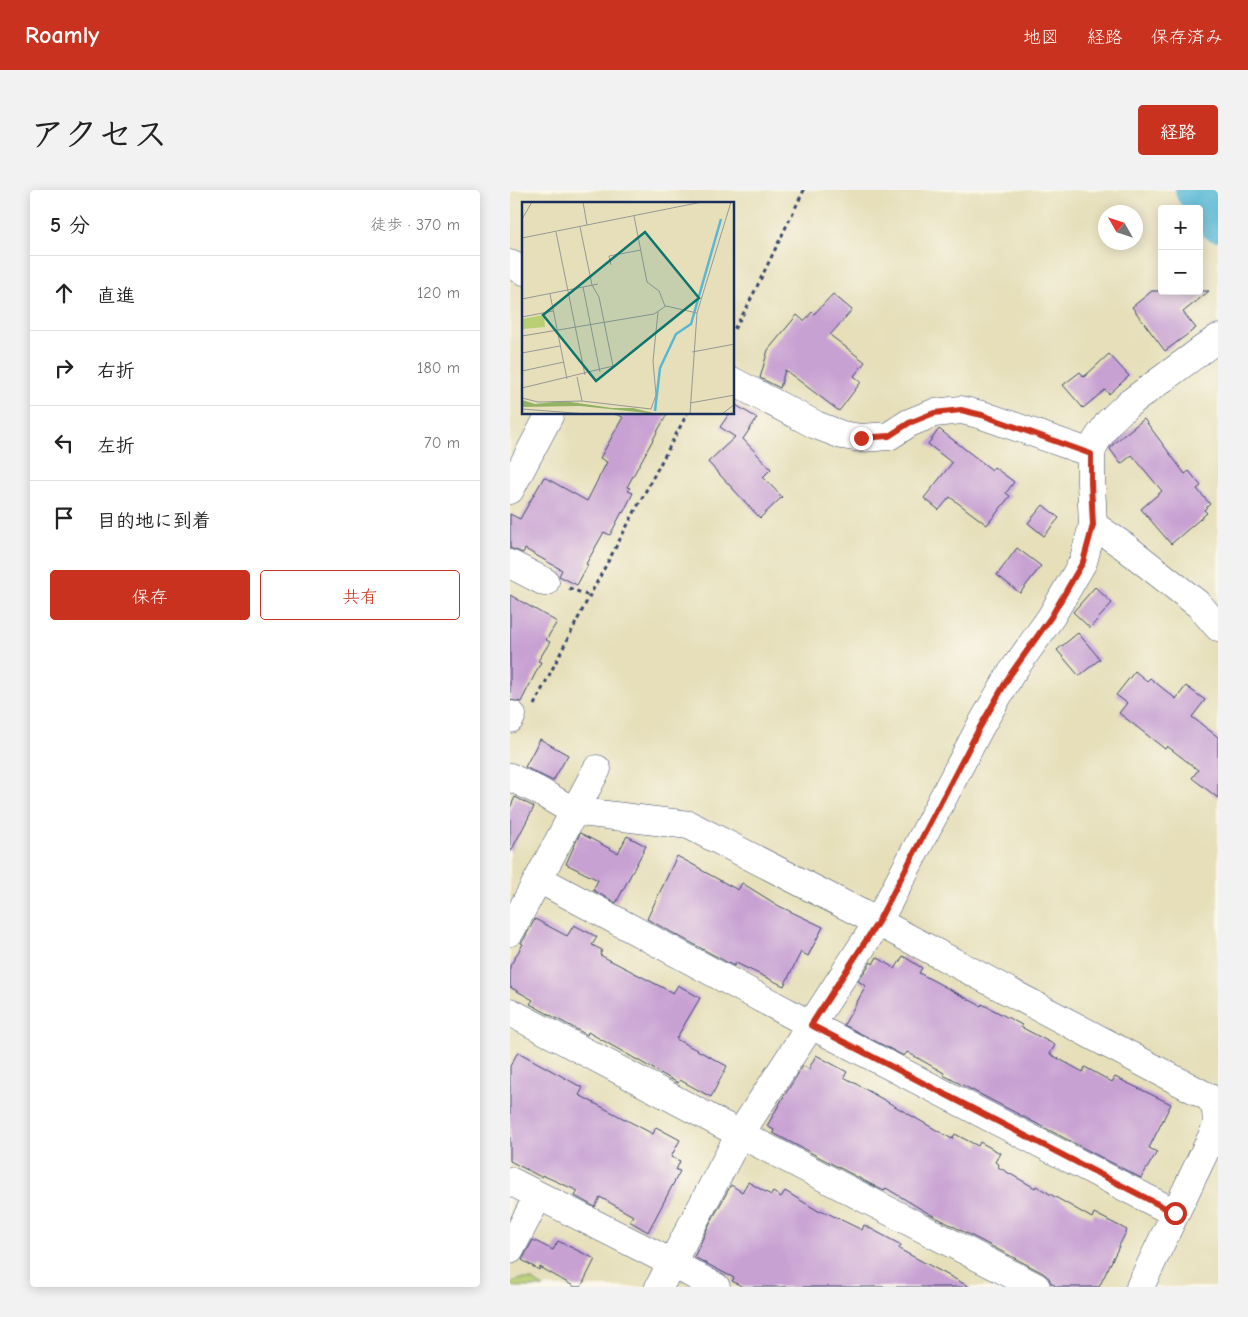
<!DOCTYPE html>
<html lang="ja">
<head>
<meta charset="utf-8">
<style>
	:root { --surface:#fff; --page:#f2f2f2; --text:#222; --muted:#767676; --line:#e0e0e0; --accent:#c8321e }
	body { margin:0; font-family:"Comic Neue","Klee One",sans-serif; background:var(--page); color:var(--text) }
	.controls { position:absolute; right:15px; top:15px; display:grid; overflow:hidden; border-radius:5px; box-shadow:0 2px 12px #0003 }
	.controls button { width:45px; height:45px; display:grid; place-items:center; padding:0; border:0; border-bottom:1px solid var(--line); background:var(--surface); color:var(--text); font:25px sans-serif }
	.compass { position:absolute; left:588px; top:15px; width:45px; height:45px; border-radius:50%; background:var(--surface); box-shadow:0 2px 12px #0003; rotate:309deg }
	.stop { position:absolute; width:15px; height:15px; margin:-11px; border:4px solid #c8321e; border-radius:50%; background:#fff }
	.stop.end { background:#c8321e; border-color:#fff; box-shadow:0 1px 5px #0008 }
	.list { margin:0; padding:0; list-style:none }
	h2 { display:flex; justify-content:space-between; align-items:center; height:65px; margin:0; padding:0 20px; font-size:21px }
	h2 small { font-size:16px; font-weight:400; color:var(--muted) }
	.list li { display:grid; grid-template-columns:32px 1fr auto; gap:15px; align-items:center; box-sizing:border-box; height:75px; padding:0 20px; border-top:1px solid var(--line) }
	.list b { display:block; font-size:19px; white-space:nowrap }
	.list em { font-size:16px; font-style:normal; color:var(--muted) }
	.actions { display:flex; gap:10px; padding:15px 20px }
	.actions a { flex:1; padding:11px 0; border:1px solid var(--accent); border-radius:5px; text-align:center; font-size:18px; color:var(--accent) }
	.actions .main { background:var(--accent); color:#fff }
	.icon { flex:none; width:28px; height:28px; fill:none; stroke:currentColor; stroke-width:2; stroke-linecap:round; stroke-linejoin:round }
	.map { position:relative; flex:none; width:708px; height:1097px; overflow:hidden; border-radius:5px }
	header { display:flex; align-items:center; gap:30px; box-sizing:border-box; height:70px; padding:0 25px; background:var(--accent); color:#fff }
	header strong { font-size:24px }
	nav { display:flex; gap:28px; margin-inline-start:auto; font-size:18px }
	.intro { display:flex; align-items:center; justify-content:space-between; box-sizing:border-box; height:120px; padding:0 30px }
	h1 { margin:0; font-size:35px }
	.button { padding:12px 22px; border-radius:5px; background:var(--accent); color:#fff; font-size:18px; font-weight:700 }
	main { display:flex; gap:30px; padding:0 30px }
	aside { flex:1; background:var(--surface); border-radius:5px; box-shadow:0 2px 12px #0003 }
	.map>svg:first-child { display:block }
</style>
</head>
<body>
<header>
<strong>Roamly</strong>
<nav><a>地図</a><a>経路</a><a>保存済み</a></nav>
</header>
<div class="intro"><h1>アクセス</h1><a class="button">経路</a></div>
<main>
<aside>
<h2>5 分<small>徒歩 · 370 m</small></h2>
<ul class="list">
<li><svg class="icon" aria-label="ahead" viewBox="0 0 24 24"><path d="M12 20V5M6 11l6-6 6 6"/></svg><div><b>直進</b></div><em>120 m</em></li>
<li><svg class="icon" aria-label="right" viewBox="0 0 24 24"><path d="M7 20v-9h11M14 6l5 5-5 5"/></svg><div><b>右折</b></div><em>180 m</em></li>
<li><svg class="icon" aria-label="left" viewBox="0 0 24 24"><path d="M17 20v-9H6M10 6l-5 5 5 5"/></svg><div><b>左折</b></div><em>70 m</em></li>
<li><svg class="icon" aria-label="arrive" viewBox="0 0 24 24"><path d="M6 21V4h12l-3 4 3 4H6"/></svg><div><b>目的地に到着</b></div></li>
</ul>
<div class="actions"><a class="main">保存</a><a>共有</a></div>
</aside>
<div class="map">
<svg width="708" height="1097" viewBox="0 0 708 1097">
	<rect width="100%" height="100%" fill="#fbf7ec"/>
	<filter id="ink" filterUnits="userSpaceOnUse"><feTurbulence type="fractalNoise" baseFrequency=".02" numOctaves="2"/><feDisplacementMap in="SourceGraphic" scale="10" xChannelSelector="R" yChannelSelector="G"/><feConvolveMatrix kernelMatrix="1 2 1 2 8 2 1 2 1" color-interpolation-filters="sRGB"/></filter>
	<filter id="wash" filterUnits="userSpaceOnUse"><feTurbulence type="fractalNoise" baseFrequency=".0096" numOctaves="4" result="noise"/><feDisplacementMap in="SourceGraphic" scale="20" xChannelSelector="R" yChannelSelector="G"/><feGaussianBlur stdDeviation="1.12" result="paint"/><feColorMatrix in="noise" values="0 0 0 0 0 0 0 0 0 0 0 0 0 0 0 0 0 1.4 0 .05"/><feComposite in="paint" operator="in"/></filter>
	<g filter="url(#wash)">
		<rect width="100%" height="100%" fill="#e6dfba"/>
		<path fill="#b8cf74" stroke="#6a7f69" d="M13 1089 22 1090 34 1097H0V1095L7 1090Z"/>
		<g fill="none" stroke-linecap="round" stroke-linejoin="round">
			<path stroke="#57b8d6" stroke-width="42" d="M686 0 708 31"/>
		</g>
		<g id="blocks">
			<path fill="#c8a1d3" d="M642 101H699L673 122 686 138 655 161 622 117Z
				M323 104 342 120 320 145 355 172 344 186 351 192 329 221 275 180 270 198 250 188 258 160 287 125 294 131 302 122 304 124Z
				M599 164 619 186 599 204 595 200 573 218 553 195 570 182 574 187Z
				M224 214 247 228 233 249 261 279 253 287 272 307 250 328 198 272 225 247 210 237 219 224H224Z
				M105 224H157L117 297 120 298 118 301 123 303 113 323 112 322 100 345 94 342 76 374 78 375 67 395 49 386 52 380 15 359 13 363 0 358V324L10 329 34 287 77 311 97 272 90 268 113 227Z
				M634 229 675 284 679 281 691 296 687 299 700 314 694 320 697 323 661 354 631 319 652 301 622 265 611 274 600 259 604 253Z
				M429 239 482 280 484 277 504 292 496 303 500 306 477 335 440 307 429 320 414 308 442 273 418 254Z
				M533 315 549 328 534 346 518 333Z
				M507 358 531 376 510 403 487 385Z
				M585 397 602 413 580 438 563 422Z
				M0 405 47 432 36 450 40 452 28 471 31 472 11 512 0 510Z
				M568 443 590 469 569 486 547 460Z
				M625 481 637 491 640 488 666 509 676 496 695 510 682 527 708 547V608L682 588 688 580 657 556 655 559 609 523 617 513 606 505Z
				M30 549 58 565 43 591 15 577Z
				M5 607 24 617 0 663V618Z
				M70 643 108 663 117 646 136 656 106 713 83 700 88 690 56 674Z
				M167 666 191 679V680L228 700 232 693 269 716 313 737 298 766 291 762 274 796 226 773 224 776 137 729Z
				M25 729 57 746 64 735 87 747 82 755 92 760 90 765 163 803 168 795 190 808 166 849 217 876 201 907 170 890 168 893 78 842 77 845 20 814 23 810 0 797V776L13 754 11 753 14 749Z
				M393 766 412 778 409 783 471 816 472 814 512 835 511 837 545 855 540 864 573 882 575 877 602 892 605 887 661 914 639 958 647 962 631 988 439 888 433 885 434 883 397 862 394 866 334 835 356 796 348 791 361 772 363 774 367 767 385 779Z
				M8 862 73 898 69 905 143 944 146 937 170 950 161 967 170 971 166 980 170 981 138 1042 119 1031 123 1026 90 1007 85 1017 65 1006 68 1001 32 985 31 987 0 971V876Z
				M306 865 337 882 334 887 442 949 445 944 468 956 470 952 490 963 485 972 489 975 488 977 525 998 526 996 582 1028 584 1023 617 1040 589 1097H547L541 1093 539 1088 533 1083 416 1022 376 998 374 1001 263 943 264 940 257 936 274 906 293 876 299 879Z
				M238 992 261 1005 263 1002 271 1007 275 1001 310 1022 311 1020 352 1040 354 1035 391 1055 389 1059 460 1097H233L222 1091 224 1088 184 1067 199 1035 221 995 232 1002Z
				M23 1050 43 1060 48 1051 85 1069 71 1097H65L30 1077 29 1080 12 1070Z"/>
		</g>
	</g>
	<g filter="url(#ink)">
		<use href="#blocks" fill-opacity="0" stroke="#39496c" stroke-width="1"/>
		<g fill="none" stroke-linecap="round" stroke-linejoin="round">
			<g stroke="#39496c" stroke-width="29">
				<path id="minor" d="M0 74 14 81
					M224 192 306 235 332 245 351 248 379 246 399 233 424 223 451 220 472 225 581 263
					M0 300 40 224
					M583 335 614 356 689 415 708 437
					M0 374 35 392
					M0 529 2 525
					M0 587 27 600 63 621 179 635 368 732 700 908 706 919 707 936 630 1097
					M29 689 301 835 665 1023
					M0 742 87 579
					M0 822 230 944 526 1097
					M0 991 162 1073 206 1097
					M0 1060 28 1006
					M149 1097 230 944 368 732 470 537 500 485 541 427 573 372 583 335 581 293V263L586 251 599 232 617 215 708 148"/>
			</g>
			<path stroke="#39496c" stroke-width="3" stroke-dasharray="4 4" stroke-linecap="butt" d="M224 139 236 119 294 0
				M59 398 79 406
				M24 515 79 407 177 224"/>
			<use href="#minor" stroke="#fff" stroke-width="28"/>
		</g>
	</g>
	<g fill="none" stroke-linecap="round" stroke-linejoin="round" filter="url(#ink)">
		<path stroke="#c8321e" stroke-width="6" d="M351 248 379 246 399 233 424 223 451 220 472 225 581 264V293L583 335 573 372 541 427 500 485 470 537 368 732 301 835 665 1023"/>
	</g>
	<g transform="translate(12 12)">
		<rect width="212" height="212" fill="#e6dfba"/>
		<path d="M22 113 23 125 1 127 0 117Z" fill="#b8cf74"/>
		<path d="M0 198 13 202 42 199 90 206H111L135 212 58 204 0 205Z" fill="#92b266"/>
		<path fill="none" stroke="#57b8d6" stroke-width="2.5" d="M133 209 138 166 154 132 169 122 199 17"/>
		<path fill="none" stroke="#959995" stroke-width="1" d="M61 0 65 23M112 14 125 80 137 89 143 104M0 17 10 0M34 30 63 173M0 36 180 0M89 63 87 54 119 48M61 85 78 170M28 92 45 177M0 97 76 82M0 115 31 109M0 134 132 112 144 104 175 111M170 150 213 142M0 151 38 144M0 169 42 160M55 175 60 199M0 186 91 164 77 95 70 83 58 25M0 196 16 200 60 199 129 207 134 193 131 159 136 110M168 201 213 193M0 207 65 212M72 212H121M168 212 175 111 209 0M200 212 213 202"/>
		<path fill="#0f766e" fill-opacity="0.15" stroke="#0f766e" stroke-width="2.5" d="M123 30 177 96 74 179 21 113Z"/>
		<rect width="212" height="212" fill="none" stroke="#1b2f5e" stroke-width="2.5"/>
	</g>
</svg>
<div class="controls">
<button>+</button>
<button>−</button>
</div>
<svg class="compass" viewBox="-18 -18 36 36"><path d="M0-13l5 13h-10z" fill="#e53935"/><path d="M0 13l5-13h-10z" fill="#767676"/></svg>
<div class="stop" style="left:665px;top:1023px"></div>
<div class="stop end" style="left:351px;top:248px"></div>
</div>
</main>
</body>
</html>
